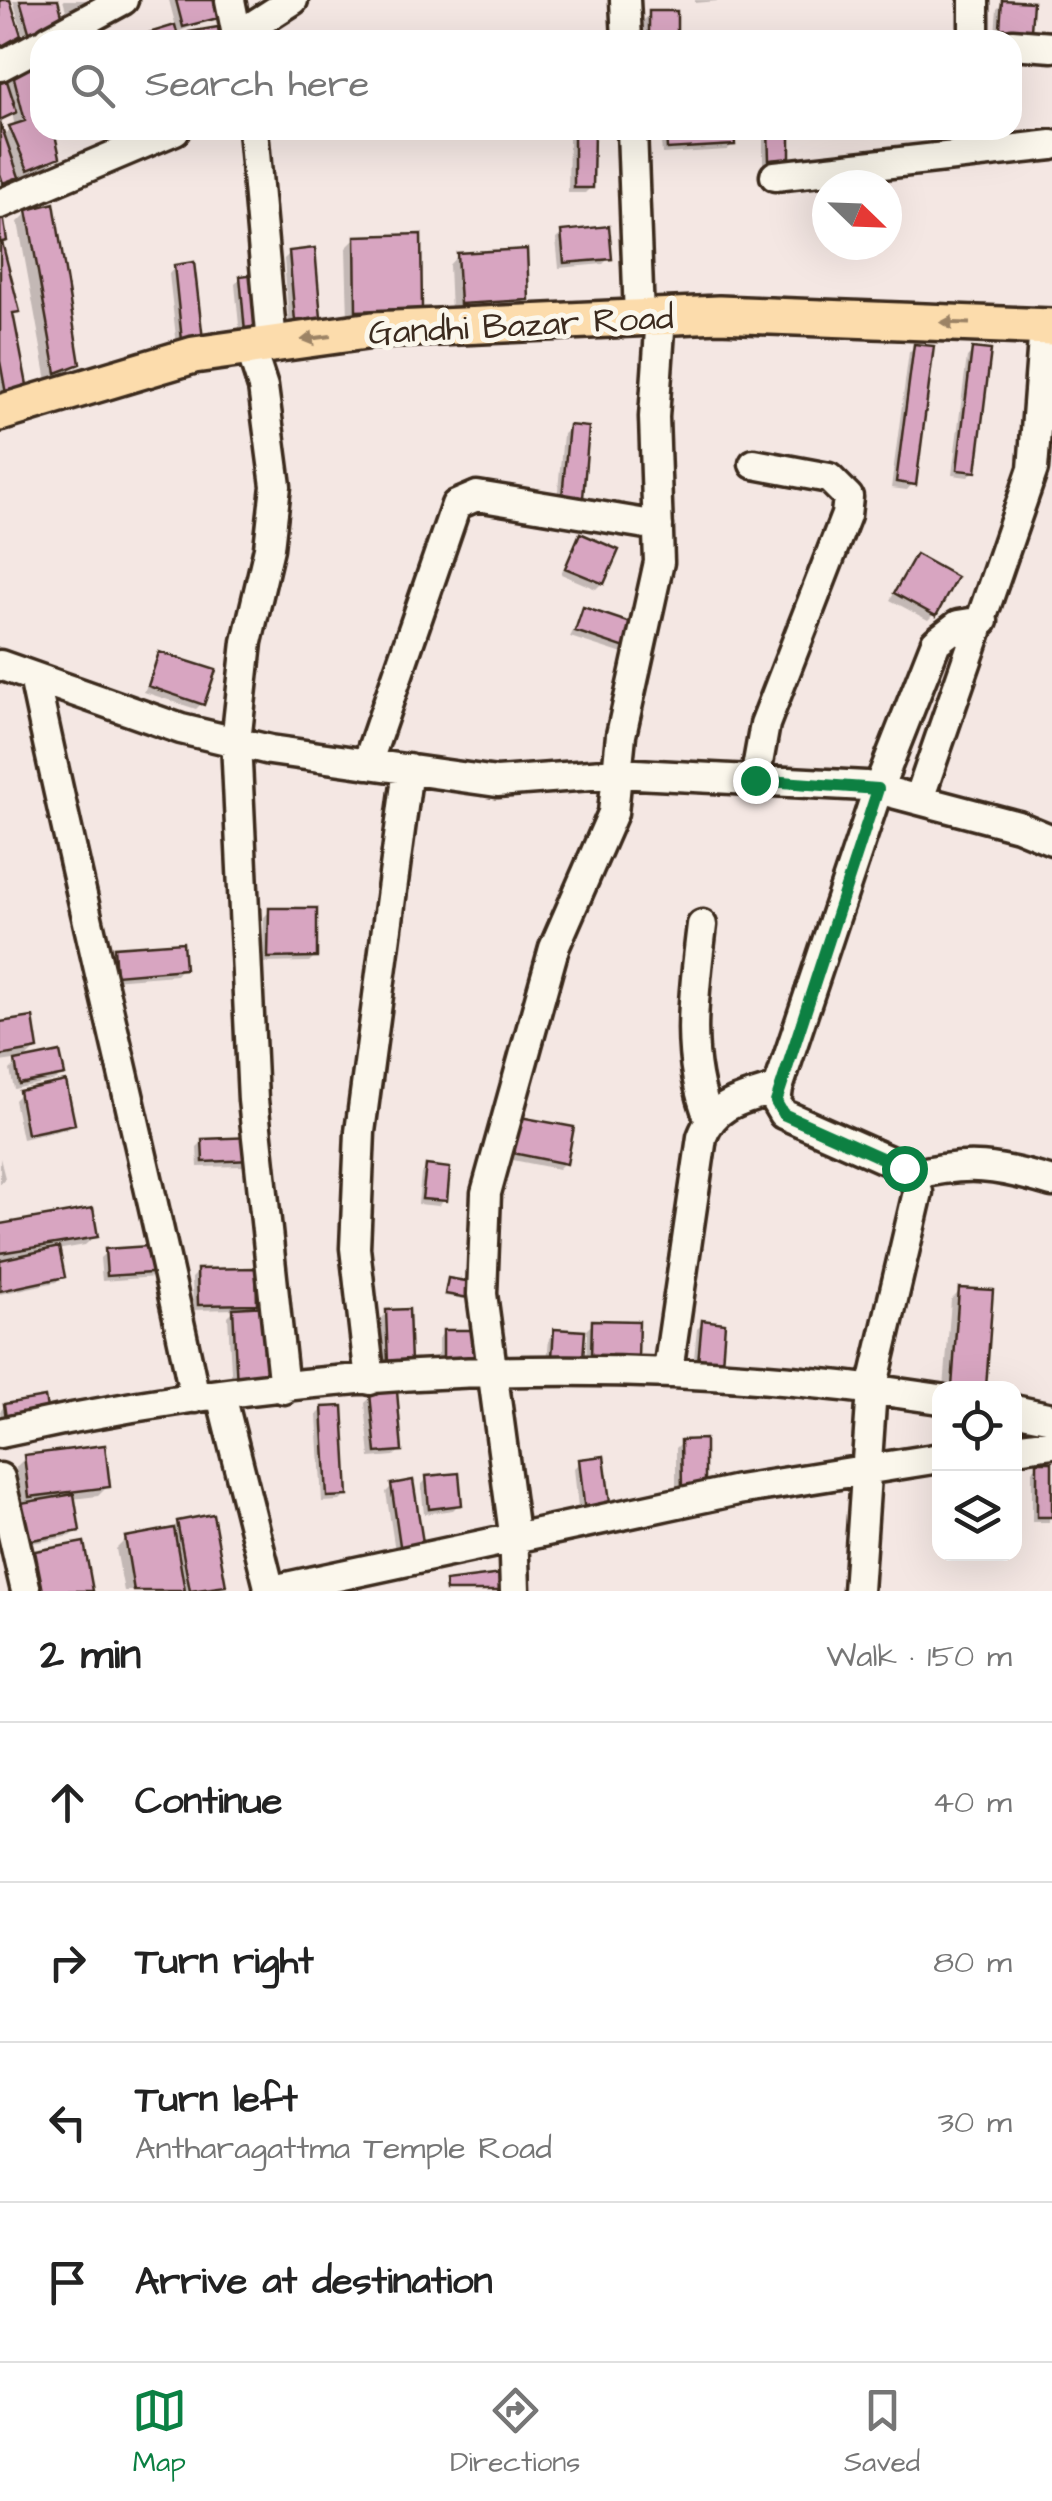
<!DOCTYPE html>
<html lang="en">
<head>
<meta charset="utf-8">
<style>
	:root { --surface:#fff; --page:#f2f2f2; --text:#222; --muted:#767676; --line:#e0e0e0; --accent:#0b8043 }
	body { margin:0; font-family:"Architects Daughter",sans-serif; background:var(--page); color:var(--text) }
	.controls { position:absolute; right:30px; bottom:30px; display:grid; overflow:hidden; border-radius:20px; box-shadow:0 10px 40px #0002 }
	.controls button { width:90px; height:90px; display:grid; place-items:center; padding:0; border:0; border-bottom:2px solid var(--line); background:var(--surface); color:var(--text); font:50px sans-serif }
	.compass { position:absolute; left:812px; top:170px; width:90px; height:90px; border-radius:50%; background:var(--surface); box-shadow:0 10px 40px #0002; rotate:113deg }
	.stop { position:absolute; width:30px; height:30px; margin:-22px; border:8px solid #0b8043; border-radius:50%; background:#fff }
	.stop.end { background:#0b8043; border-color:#fff; box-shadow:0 2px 10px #0008 }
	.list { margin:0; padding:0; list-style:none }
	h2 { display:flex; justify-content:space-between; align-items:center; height:130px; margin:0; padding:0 40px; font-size:42px }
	h2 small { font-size:32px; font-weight:400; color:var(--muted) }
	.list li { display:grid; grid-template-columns:65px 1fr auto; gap:30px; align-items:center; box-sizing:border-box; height:160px; padding:0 40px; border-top:2px solid var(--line) }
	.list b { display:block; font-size:38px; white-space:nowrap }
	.list p { margin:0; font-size:32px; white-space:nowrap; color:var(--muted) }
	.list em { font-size:32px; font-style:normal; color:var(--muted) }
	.icon { flex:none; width:55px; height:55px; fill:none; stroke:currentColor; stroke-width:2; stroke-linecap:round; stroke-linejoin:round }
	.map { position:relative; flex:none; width:1052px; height:1591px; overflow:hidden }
	.search { position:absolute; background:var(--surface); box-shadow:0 10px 40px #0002; left:30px; right:30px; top:30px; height:110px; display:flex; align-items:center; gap:25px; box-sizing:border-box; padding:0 35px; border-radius:30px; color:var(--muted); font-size:38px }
	.sheet { height:770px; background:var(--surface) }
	nav { display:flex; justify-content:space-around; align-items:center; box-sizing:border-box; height:140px; border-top:2px solid var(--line); background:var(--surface); font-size:28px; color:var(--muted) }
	nav a { display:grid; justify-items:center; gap:5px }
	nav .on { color:var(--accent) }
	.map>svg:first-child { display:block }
</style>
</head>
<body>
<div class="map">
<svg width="1052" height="1591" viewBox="0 0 1052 1591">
	<rect width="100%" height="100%" fill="#f4e7e3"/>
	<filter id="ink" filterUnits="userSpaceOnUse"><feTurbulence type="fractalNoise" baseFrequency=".01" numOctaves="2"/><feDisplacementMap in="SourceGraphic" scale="20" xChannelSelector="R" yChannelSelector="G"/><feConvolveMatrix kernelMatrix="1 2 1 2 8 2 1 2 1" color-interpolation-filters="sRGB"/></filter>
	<g filter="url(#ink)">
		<path fill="#0003" d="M0 0H8L17 29 21 28 13 0H56L53 20 24 38 22 31 0 47Z
			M63 0H92L67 14Z
			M169 0H211L216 17 175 33 177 40H133L176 27Z
			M695 0H729L695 3Z
			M1003 3 1028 30 1022 36 995 34 997 9Z
			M650 14 675 40H644V20Z
			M104 31 107 40H84L89 35Z
			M37 65 40 130H52L57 156 48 166 0 186V130L2 136 15 127 12 113 0 121V86L13 72Z
			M660 130H732L733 144 727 150 662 154Z
			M763 130H787L788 158 782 165H763Z
			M575 132 591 187 585 193H568L569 138Z
			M28 212 77 363 68 373 47 381 18 222Z
			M563 233 609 258 603 264 559 268 556 239Z
			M356 238 420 308 410 318 348 320 346 248Z
			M0 247 17 311 12 316 25 389 0 402Z
			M290 253 318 317 312 323 289 325 284 259Z
			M458 255 526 299 517 309 451 313 449 265Z
			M175 267 201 347 178 355 169 274Z
			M241 278 266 328 240 336 235 284Z
			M915 346 913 483 907 490 891 488 909 352Z
			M973 351 974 471 968 477 952 475 967 357Z
			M570 428 581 497 575 503 557 502 563 434Z
			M580 536 602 583 596 589 561 574Z
			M916 557 934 614 928 620 890 600Z
			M584 610 632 649 626 655 570 637Z
			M160 655 202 703 196 709 144 692Z
			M270 911 315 956 309 962 263 963 264 917Z
			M116 950 182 968 176 975 111 980 109 956Z
			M0 1025 36 1048 21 1063 62 1074 56 1080 14 1089 10 1070 21 1059 0 1062Z
			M20 1094 72 1123 66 1129 22 1139 14 1100Z
			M514 1125 564 1163 558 1169 508 1159Z
			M203 1141 251 1159 245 1166 198 1167 197 1147Z
			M0 1158 5 1178 0 1184Z
			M427 1168 444 1200 438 1206 418 1204 421 1174Z
			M0 1227 95 1236 85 1245 57 1250 62 1276 56 1282 0 1294Z
			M161 1248 156 1277 102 1281 100 1258 106 1252Z
			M198 1272 254 1303 247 1310 271 1382 232 1390 228 1316 235 1309 193 1310 192 1278Z
			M448 1280 475 1285 471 1300 444 1296Z
			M960 1291 983 1388H944L951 1300Z
			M387 1313 408 1362 383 1369 381 1319Z
			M594 1323 636 1324 586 1364 587 1329Z
			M703 1323 723 1325 693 1368 697 1329Z
			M444 1332H481L438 1367V1339Z
			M555 1332 581 1358 547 1363 549 1338Z
			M371 1397 400 1450 394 1456 370 1458 365 1403Z
			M43 1400 2 1431 0 1411 5 1406Z
			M323 1409 346 1495 340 1501 322 1502 317 1415Z
			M682 1442 703 1486 676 1493V1448Z
			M26 1457 108 1486 98 1496 72 1499 77 1530 71 1536 22 1545 16 1467Z
			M580 1462 608 1509 579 1518 574 1468Z
			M1038 1465H1052L1049 1522H1032V1471Z
			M427 1479 459 1504 453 1510 424 1514 421 1485Z
			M392 1486 422 1554 397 1564 386 1492Z
			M178 1523 223 1585 218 1591H124L116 1549 126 1539 172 1529Z
			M36 1554 91 1591H32L27 1563Z"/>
		<path fill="#d8a5c1" stroke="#3b2a1e" stroke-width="2.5" d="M0 0H10L21 35 0 47Z
			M20 0H58L62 15 30 35Z
			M176 0H214L218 18 183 27Z
			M1002 0 1033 2 1031 31 1000 28Z
			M649 11H677V40H649Z
			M175 25 179 40H129V39Z
			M218 27 220 40H191L189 32Z
			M39 62 40 130H54L60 157 28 170 9 126 25 121 12 70Z
			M7 81 17 112 0 120V83Z
			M0 122 19 177 3 183 0 174Z
			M574 130H594L593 188H574Z
			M666 130H734L735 145 667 149Z
			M768 130H790V159L769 160Z
			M54 203 80 364 56 373 27 210Z
			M3 215 7 241 2 242 20 312 13 313 28 390 6 394 0 361V216Z
			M609 226 612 259 564 263 561 231Z
			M421 234 422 309 356 311 355 236Z
			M315 248 321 318 295 321 289 251Z
			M527 249 529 300 460 304 457 253Z
			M194 262 204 348 183 350 174 265Z
			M264 273 269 329 245 332 240 276Z
			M914 344 934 346 916 485 896 482Z
			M972 348 991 350 976 472 957 470Z
			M569 425 589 427 583 498 562 497Z
			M580 533 619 550 604 584 565 568Z
			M916 554 957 577 936 616 894 593Z
			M583 607 643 627 634 651 575 631Z
			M159 652 216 670 204 705 148 686Z
			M269 908H317V957L268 958Z
			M183 942 185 969 116 975 114 947Z
			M33 1017 38 1049 0 1056V1022Z
			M60 1052 65 1075 19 1084 15 1061Z
			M66 1081 75 1124 27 1134 19 1091Z
			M520 1117 574 1127 567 1164 513 1153Z
			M254 1137V1160L203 1162 202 1139Z
			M426 1165 450 1168 447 1201 422 1199Z
			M93 1208 98 1237 0 1253V1224Z
			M163 1245 165 1272 107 1276 105 1249Z
			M59 1247 65 1277 0 1291V1260Z
			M256 1268 257 1304 198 1305 197 1269Z
			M448 1278 478 1283 475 1299 445 1294Z
			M959 1288 993 1290 986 1388 952 1387Z
			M269 1306 273 1383 237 1386 233 1308Z
			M409 1309 411 1363 388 1364 386 1310Z
			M592 1320 639 1321 638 1359 591 1358Z
			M702 1320 725 1323 722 1364 698 1362Z
			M554 1329 585 1331 583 1359 552 1357Z
			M443 1330H483V1361L443 1362Z
			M397 1391 402 1451 376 1453 370 1394Z
			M45 1397 49 1419 7 1426 4 1404Z
			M343 1406 348 1496 327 1497 322 1407Z
			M705 1439V1487L682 1488 681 1440Z
			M105 1445 110 1487 29 1497 24 1455Z
			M604 1456 611 1510 585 1513 579 1459Z
			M1037 1462H1052V1517H1037Z
			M459 1473 462 1505 429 1509 426 1476Z
			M413 1480 425 1555 402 1559 391 1484Z
			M74 1494 80 1531 27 1541 21 1503Z
			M213 1514 226 1586 190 1591 177 1521Z
			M174 1528 185 1591H134L125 1537Z
			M84 1542 93 1591H43L35 1551Z
			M502 1574 504 1591H446L445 1581Z"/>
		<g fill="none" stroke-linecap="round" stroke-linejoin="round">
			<g stroke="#3b2a1e" stroke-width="35">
				<path id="minor" d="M230 0 238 40
					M625 0 627 40
					M974 0V40
					M237 36 293 0
					M49 40 123 0
					M1012 44 1052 47
					M0 66 40 45
					M253 130 272 344
					M632 130 639 317
					M775 176 1052 145
					M0 204 175 130
					M250 347 263 387 276 486 269 548 247 642 236 742 253 1100 284 1389
					M754 464 829 478 848 497 846 515 765 724 755 780
					M0 665 181 729 270 750 497 782 617 773 866 786 1018 826 1052 840
					M34 677C84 919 146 1157 195 1398
					M367 764 456 505 477 496 658 526
					M919 799 1033 469 1044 326
					M702 925C694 992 684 1055 709 1118
					M913 1175C968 1161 998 1166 1052 1182
					M668 1371 702 1137C715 1102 745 1099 778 1088
					M370 1380 355 1248 360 1132 408 769
					M221 1395 270 1591
					M1014 1410 1052 1418
					M0 1433C306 1365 629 1351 940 1399
					M1014 1448 1052 1443
					M0 1478 26 1591
					M268 1591 738 1490 940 1458
					M515 1591 513 1526 482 1294 486 1193 554 948 613 813 621 735 659 562 654 417 661 316
					M858 1591 872 1389 918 1192 913 1175 903 1167 783 1114 776 1102 778 1088 878 789 936 642 958 625 983 621"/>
			</g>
			<g stroke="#3b2a1e" stroke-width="42">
				<path id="major" d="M0 413 194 355 373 330 719 314 1052 327"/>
			</g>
			<use href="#minor" stroke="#fbf7ec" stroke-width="28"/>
			<use href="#major" stroke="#fcdcac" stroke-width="35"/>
		</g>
		<defs><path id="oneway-solid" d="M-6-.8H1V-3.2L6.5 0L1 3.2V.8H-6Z" transform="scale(2.5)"/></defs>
		<g fill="#9c8365">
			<use href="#oneway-solid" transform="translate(955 323) rotate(-178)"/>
			<use href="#oneway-solid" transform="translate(316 338) rotate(172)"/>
		</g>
	</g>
	<g fill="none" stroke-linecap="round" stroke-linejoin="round" filter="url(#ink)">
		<path stroke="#0b8043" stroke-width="12" d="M755 780 878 789 776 1102 783 1114 904 1168"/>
	</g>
	<g text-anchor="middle" stroke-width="10" stroke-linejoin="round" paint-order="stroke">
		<g font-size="35" fill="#3b2a1e" stroke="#fbf7ec">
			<text transform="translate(521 324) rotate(-3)" y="12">Gandhi Bazar Road</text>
		</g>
	</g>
</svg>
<div class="controls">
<button><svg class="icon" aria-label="locate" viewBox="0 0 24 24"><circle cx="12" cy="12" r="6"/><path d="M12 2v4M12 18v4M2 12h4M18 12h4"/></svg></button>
<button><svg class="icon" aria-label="layers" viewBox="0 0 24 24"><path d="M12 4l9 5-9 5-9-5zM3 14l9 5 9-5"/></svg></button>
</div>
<svg class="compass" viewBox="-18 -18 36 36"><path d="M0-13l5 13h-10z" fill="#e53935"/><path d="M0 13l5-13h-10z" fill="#767676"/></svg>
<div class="stop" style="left:904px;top:1168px"></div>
<div class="stop end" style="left:755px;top:780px"></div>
<div class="search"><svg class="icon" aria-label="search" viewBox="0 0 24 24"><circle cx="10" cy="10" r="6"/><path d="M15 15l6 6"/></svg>Search here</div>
</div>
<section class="sheet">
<h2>2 min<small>Walk · 150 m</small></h2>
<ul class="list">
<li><svg class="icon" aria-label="ahead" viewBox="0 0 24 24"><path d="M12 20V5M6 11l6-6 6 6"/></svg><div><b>Continue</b></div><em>40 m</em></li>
<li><svg class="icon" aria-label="right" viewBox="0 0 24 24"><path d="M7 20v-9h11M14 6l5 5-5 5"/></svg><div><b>Turn right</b></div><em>80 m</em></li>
<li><svg class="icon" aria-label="left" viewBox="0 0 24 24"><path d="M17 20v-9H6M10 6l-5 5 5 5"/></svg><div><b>Turn left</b><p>Antharagattma Temple Road</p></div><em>30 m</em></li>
<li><svg class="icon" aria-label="arrive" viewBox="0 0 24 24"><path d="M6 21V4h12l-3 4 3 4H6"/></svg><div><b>Arrive at destination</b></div></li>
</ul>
</section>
<nav>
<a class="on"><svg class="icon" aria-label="map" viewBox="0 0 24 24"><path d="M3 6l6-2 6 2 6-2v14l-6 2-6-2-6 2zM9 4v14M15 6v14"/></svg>Map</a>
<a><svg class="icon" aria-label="directions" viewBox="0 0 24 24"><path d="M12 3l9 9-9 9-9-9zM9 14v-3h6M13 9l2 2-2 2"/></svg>Directions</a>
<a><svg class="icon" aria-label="saved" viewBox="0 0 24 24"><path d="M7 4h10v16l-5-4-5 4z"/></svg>Saved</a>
</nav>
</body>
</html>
